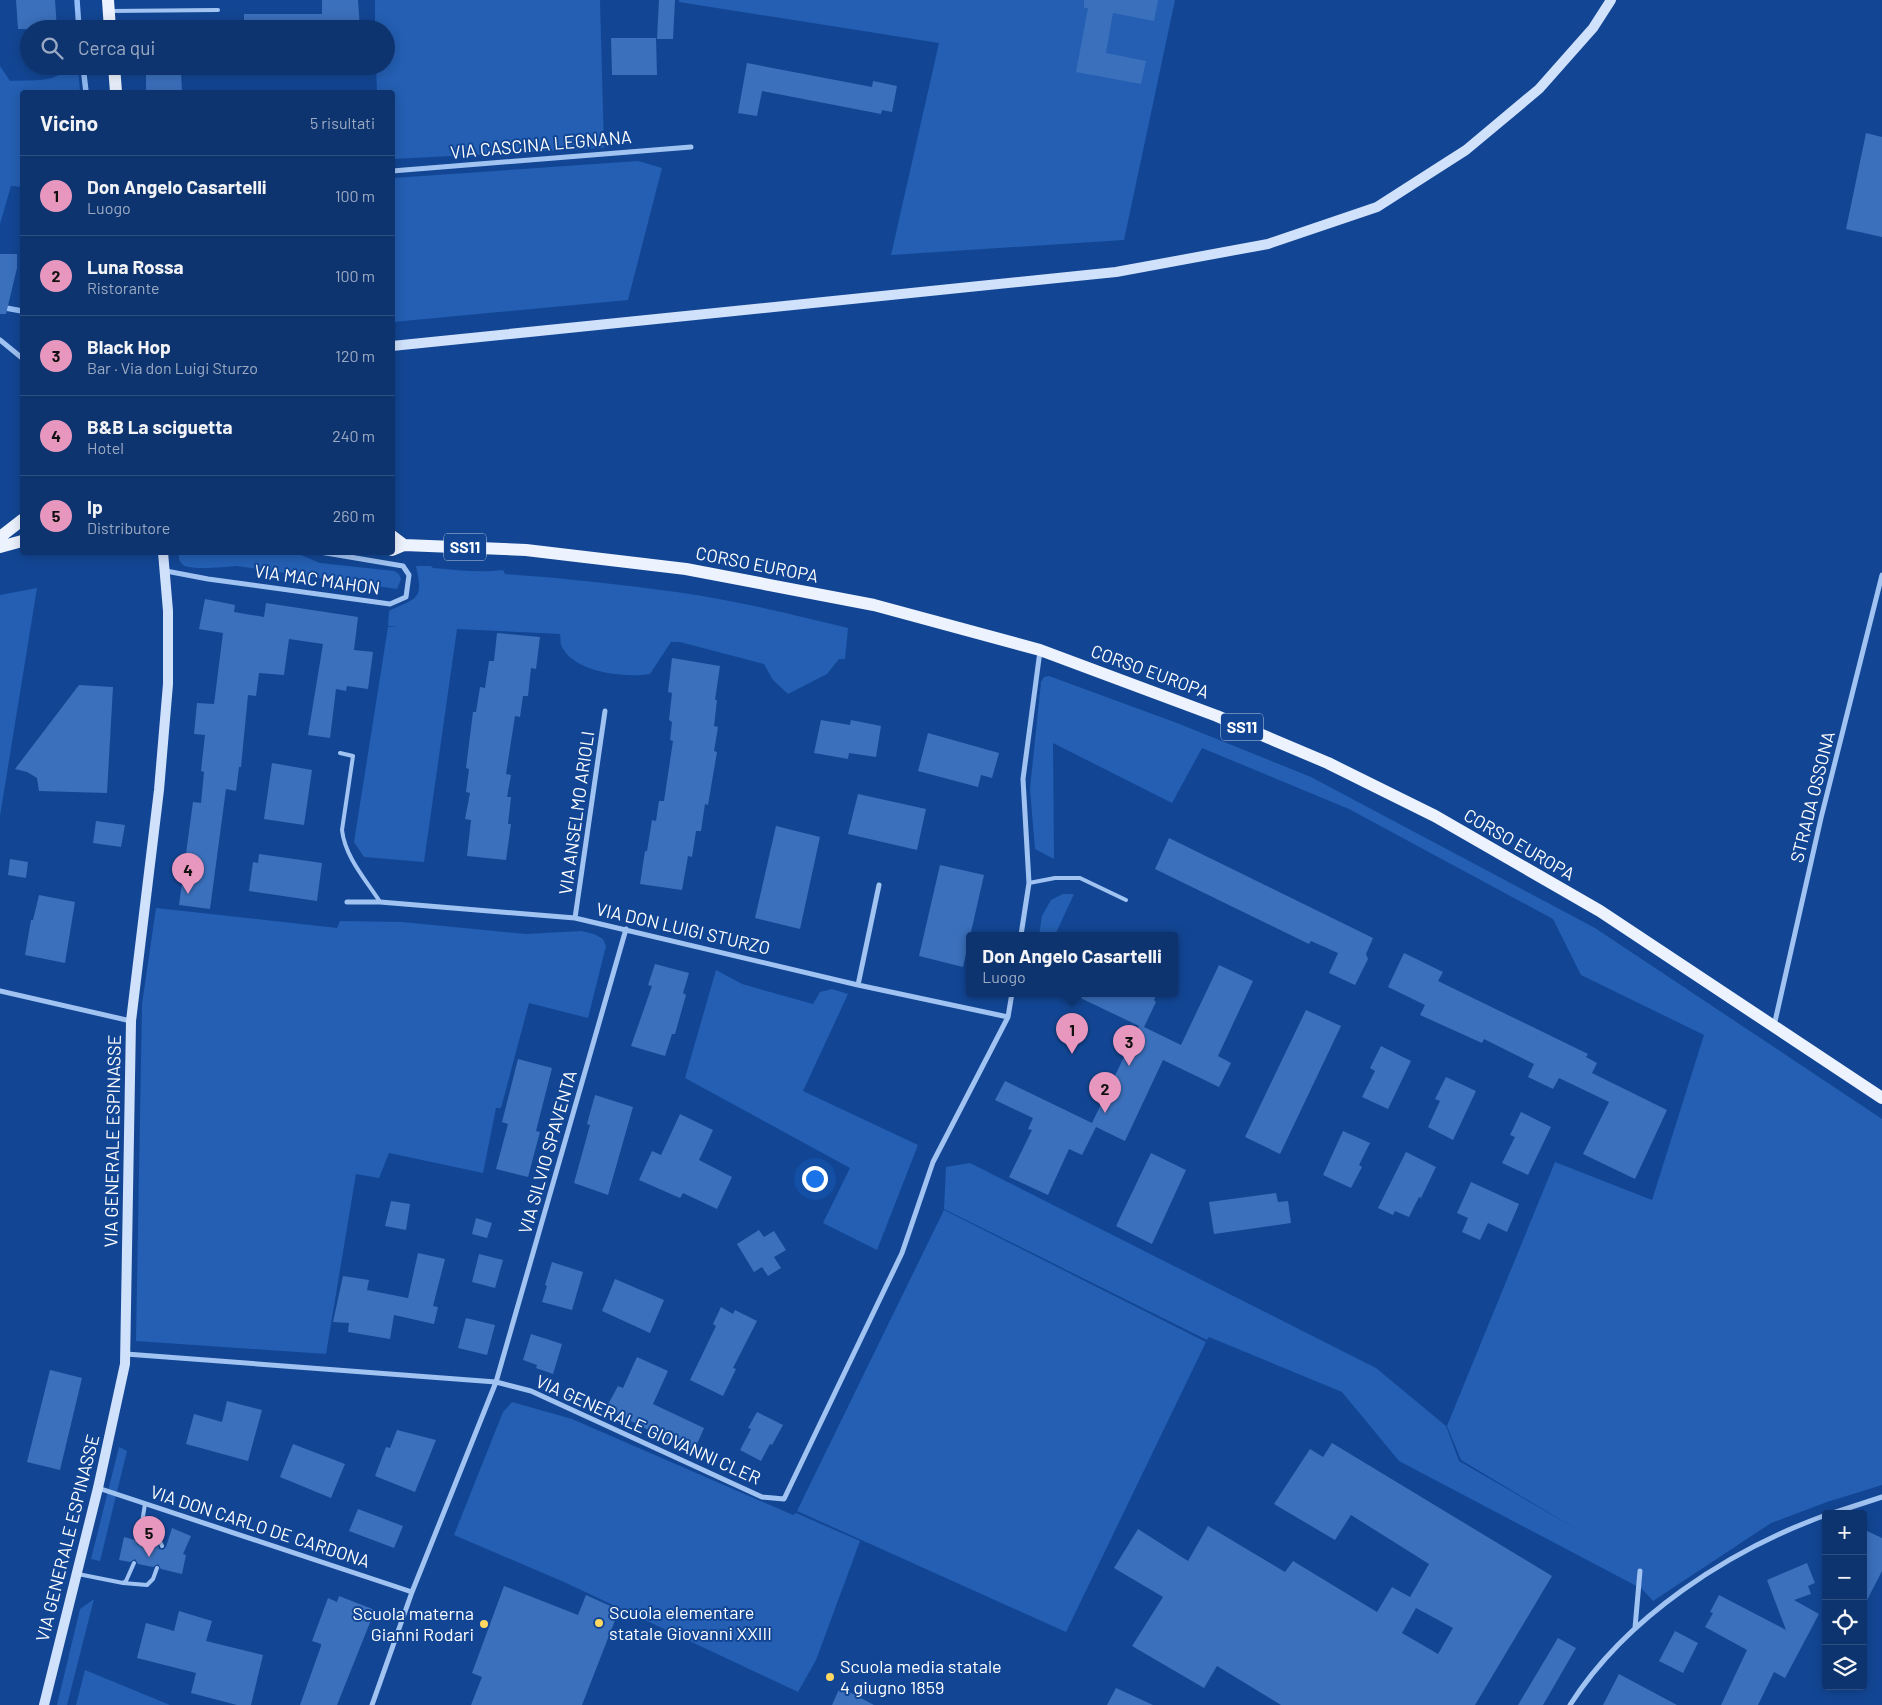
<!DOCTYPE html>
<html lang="it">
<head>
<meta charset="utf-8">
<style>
	:root { --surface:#0e346f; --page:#173c74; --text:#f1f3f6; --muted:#9baac3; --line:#2e4f82; --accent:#e797bd }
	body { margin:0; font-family:Barlow,sans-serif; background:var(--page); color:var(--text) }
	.controls { position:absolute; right:15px; bottom:15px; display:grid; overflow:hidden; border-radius:5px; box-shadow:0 2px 12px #0003 }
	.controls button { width:45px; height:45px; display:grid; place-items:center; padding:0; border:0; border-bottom:1px solid var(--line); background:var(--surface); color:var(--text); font:25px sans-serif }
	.you { position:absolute; left:814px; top:1178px; width:18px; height:18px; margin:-12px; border:4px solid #fff; border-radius:50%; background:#1a73e8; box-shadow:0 0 0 8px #1a73e833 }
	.badge { display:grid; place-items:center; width:32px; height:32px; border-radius:50%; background:var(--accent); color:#111; font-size:16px; font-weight:700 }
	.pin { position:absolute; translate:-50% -41px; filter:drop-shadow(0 1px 2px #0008) }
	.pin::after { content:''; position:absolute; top:26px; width:18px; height:15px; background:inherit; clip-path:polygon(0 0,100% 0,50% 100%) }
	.popup { position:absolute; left:966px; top:932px; width:212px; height:65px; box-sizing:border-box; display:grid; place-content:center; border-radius:5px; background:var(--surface); filter:drop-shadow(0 1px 4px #0005); font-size:16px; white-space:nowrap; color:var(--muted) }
	.popup b { font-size:19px; color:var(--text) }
	.popup::after { content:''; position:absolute; left:50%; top:100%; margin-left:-10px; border:10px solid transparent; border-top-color:var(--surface) }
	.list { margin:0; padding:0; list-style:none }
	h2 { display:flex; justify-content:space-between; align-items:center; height:65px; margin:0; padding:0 20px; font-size:21px }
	h2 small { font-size:16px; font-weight:400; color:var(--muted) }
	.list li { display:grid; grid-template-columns:32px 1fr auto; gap:15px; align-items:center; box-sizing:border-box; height:80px; padding:0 20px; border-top:1px solid var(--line) }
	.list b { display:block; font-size:19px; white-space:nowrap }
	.list p { margin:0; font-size:16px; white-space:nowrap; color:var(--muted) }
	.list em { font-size:16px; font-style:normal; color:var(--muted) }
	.icon { flex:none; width:28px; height:28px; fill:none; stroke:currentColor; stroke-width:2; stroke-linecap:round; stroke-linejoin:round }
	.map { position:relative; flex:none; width:1882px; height:1705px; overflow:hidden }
	.search { position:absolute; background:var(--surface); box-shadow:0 2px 12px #0003; left:20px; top:20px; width:375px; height:55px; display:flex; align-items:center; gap:12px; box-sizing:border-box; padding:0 18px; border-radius:28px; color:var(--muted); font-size:19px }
	.panel { position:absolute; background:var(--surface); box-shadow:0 2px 12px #0003; left:20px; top:90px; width:375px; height:465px; border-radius:5px }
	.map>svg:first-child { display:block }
</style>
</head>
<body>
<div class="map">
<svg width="1882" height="1705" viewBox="0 0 1882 1705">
	<rect width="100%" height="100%" fill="#124694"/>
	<path fill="#245fb3" d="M375 0H600L604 148 393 159 392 92H377L376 66H386V29H375Z
		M679 0H1175L1124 240 891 255 939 43 679 2Z
		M0 66 10 81C24 80 44 82 57 76 67 71 66 66 78 66L80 92H22V187L11 186 0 224Z
		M638 161 662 168 628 300 393 322V178Z
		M179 552 296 553 320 563 394 571 399 574 401 579 397 589 237 566C226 567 195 570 185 566 180 564 178 558 179 552Z
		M416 566H431L433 568C457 570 479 573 503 570L505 574C562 578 619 584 676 592 734 600 791 614 848 628L845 659H839L827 674 788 694 773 680 764 664 680 642H671L650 674C625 678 573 673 561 645 560 642 561 637 560 634L457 629 424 862 364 857 354 842 388 627H398L388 626 389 611C417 597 424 601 416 566Z
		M37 588 0 816V595Z
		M1049 676 1177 723 1311 777 1595 928 1882 1119V1485L1827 1502 1771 1523 1653 1601 1642 1589 1399 1461 1342 1392 1209 1337 1207 1340 944 1209 946 1167 970 1163 1376 1368 1446 1426 1459 1461 1578 1530 1461 1460 1447 1426 1555 1162 1652 1200 1704 1035 1581 975 1553 919 1349 809 1202 748 1172 803 1053 743 1054 859 1035 849 1030 789 1041 682 1044 677Z
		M1063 894H1074L1055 935H1039L1042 916 1051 900Z
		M156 908 337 928 340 921 402 922 526 934 581 931 594 934 603 939 606 946 588 1018 529 1003 501 1108H496L483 1173 389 1153 379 1178 356 1174 326 1354 136 1341 142 1004Z
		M716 970 742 984 813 1004 820 992 832 989 848 994 803 1091 918 1145 877 1250 823 1223 850 1168 685 1078Z
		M944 1210 1206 1342 1066 1632 797 1511Z
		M512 1402 572 1419 793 1515 796 1513 860 1541 816 1660 798 1692 564 1582 454 1535 503 1412Z
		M119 1447 127 1451 100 1561 91 1559Z
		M94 1599 67 1705H57L80 1609Z
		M85 1670 170 1705H76Z"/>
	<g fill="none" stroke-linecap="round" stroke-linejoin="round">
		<path stroke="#93bdf6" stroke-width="5.5" d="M77 0 79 29
			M83 66 86 92
			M0 307 22 311"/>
	</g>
	<path fill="#3b70bc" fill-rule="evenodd" d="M16 0H55L57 29H18Z
		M322 0H358L360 29H244V14H322Z
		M659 0H675L673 39H657Z
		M1084 0H1158L1154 21 1113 13 1106 53 1146 61 1141 84 1076 72 1088 8H1084Z
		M611 38H656L657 75H612Z
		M747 63 872 87 873 81 897 86 892 112 882 110 881 114 762 91 757 116 738 113Z
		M146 70H181L182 92H146Z
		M1866 133 1882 137V237L1846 229Z
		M0 254H17V268L6 314H0Z
		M205 599 235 605 234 612 264 617 266 603 358 617 354 650 373 652 368 689 347 686 346 691 336 689 330 738 308 735 323 644 289 639 284 675 259 673 256 696 248 695 241 767H239L236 791 226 789 210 909 179 905 193 802 201 803 204 772 201 771 205 735 194 734 197 703 214 704 223 633 199 629Z
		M497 633 540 637 536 669 531 668 528 696H523L520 717 515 716 506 774 511 775 507 797H511L508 824H511L506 860 467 856 471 820 465 819 470 793 466 792 469 769 466 768 473 712H476L480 687 485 688 489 661H494Z
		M672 658 720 666 715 700H717L714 726 718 727 714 751 717 752 708 805 705 804 701 831H696L692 857 688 856 682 890 640 884 645 851H647L652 820 656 821 659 801H664L673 741 670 740 672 722 669 720 672 693 668 692Z
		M79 685 113 687 107 793 39 791 37 778 27 772 15 769Z
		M821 720 850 725 851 720 881 726 876 757 849 753 848 759 814 753Z
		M928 733 999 753 992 778 981 775 978 787 918 771Z
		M272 763 312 770 304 825 264 819Z
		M858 794 926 809 917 850 848 834Z
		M96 821 125 825 121 847 93 843Z
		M776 826 820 837 800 929 755 918Z
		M1169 838 1373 938 1366 954 1368 959 1355 985 1329 973 1338 953 1311 941 1309 944 1155 869Z
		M259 854 322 863 317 901 249 891 253 862 258 863Z
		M10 859 28 862 26 878 8 875Z
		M940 865 984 875 963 967 919 956Z
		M39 895 75 902 65 963 25 955 31 920H33Z
		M1404 953 1443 972 1438 981 1588 1054 1586 1057 1597 1063 1592 1073 1667 1110 1635 1179 1583 1154 1609 1102 1559 1078 1553 1089 1528 1077 1534 1064 1484 1039 1482 1043 1420 1015 1425 1005 1388 987Z
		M655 964 689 973 683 993 686 995 675 1034H672L665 1056 631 1046 652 986 648 985Z
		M1219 965 1253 981 1218 1056 1231 1063 1219 1087 1163 1060 1125 1141 1096 1127 1082 1155 1069 1149 1048 1195 1009 1177 1032 1130 1028 1129 1033 1118 995 1100 1005 1081 1092 1123 1139 1026 1070 993H1157L1154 1000 1156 1002 1144 1027 1181 1045Z
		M1306 1010 1341 1026 1280 1154 1245 1137Z
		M1381 1046 1411 1061 1388 1109 1362 1097 1375 1071 1370 1068Z
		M518 1059 552 1068 536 1131 540 1132 528 1177 496 1169 508 1124 502 1122Z
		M1446 1077 1476 1091 1453 1140 1428 1127 1440 1101 1435 1099Z
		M595 1095 633 1107 608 1195 574 1183 590 1125 587 1124Z
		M1521 1112 1551 1127 1528 1175 1502 1163 1515 1137 1510 1135Z
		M680 1114 713 1130 699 1160 732 1177 717 1209 683 1193 680 1198 639 1180 652 1151 661 1155Z
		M1343 1131 1370 1143 1359 1165 1362 1167 1351 1188 1323 1175Z
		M1406 1152 1436 1167 1421 1198 1419 1197 1409 1217 1395 1211 1393 1215 1378 1208Z
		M1151 1153 1186 1170 1152 1244 1116 1226Z
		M1471 1182 1519 1204 1507 1232 1488 1223 1480 1240 1462 1232 1468 1218 1457 1213Z
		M1276 1193 1278 1202 1288 1201 1291 1223 1214 1234 1209 1202Z
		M391 1201 410 1204 406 1230 385 1226Z
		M476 1218 492 1223 487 1238 472 1234Z
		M759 1230 764 1237 774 1231 786 1250 774 1257 781 1268 768 1276 762 1267 754 1272 737 1244Z
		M418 1253 445 1259 433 1306 438 1307 434 1324 394 1315 390 1339 348 1332 349 1323 333 1322 343 1276 369 1280 367 1290 408 1298Z
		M479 1254 503 1260 495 1288 472 1282Z
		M552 1262 583 1272 572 1310 542 1302 547 1286 545 1285Z
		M615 1279 664 1300 650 1333 602 1311Z
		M721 1307 733 1314 735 1310 757 1321 733 1368 736 1369 723 1396 690 1380 716 1326 713 1324Z
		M466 1318 495 1325 487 1355 458 1348Z
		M531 1334 562 1344 553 1374 536 1368 537 1365 523 1360Z
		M637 1357 668 1371 653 1404 704 1428 694 1451 654 1433 606 1408 618 1386 623 1388Z
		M50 1370 82 1378 60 1470 27 1462Z
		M227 1401 262 1410 248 1461 186 1444 194 1414 222 1422Z
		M757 1412 783 1425 772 1445 770 1444 761 1461 740 1450 751 1429 748 1428Z
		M397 1430 436 1440 415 1492 375 1476 386 1447 390 1448Z
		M1332 1443 1552 1576 1475 1705H1281L1217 1666 1204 1688 1132 1646 1163 1597 1114 1568 1138 1529 1188 1561 1208 1526 1285 1572 1293 1561 1377 1612 1392 1587 1410 1597 1429 1564 1351 1515 1335 1540 1274 1504 1310 1449 1323 1457ZM1416 1608 1453 1628 1438 1654 1402 1633Z
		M293 1444 345 1464 331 1498 280 1477Z
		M358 1509 403 1526 394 1548 349 1531Z
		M172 1528 191 1536 183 1554 186 1555 182 1574 161 1569 158 1564 153 1567 138 1564 135 1559 130 1562 119 1560 124 1537 135 1540 138 1545 143 1542 158 1545 159 1549 163 1550 166 1547Z
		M1863 1529 1882 1538V1571L1863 1608Z
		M1807 1563 1815 1583 1808 1586 1811 1594 1794 1600 1819 1614 1785 1678 1774 1672 1758 1705H1721L1747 1650 1705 1627 1713 1613 1710 1612 1719 1595 1786 1630 1767 1580Z
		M504 1586 578 1615 586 1595 619 1610 582 1705H471L482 1677 472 1673Z
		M339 1596 375 1610 337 1705H300L321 1646V1644L312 1641 328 1598 337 1602Z
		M179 1611 212 1621 206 1641 263 1655 251 1705H237L191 1693 196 1673 137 1658 146 1623 174 1631Z
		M1675 1631 1698 1643 1683 1673 1659 1661Z
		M1558 1638 1576 1648 1543 1705H1518Z
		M1619 1674 1677 1705H1603Z
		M840 1687 874 1705H832Z
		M1116 1688 1153 1705H1107Z"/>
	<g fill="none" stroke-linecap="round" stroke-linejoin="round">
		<path stroke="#a1c3f2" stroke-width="4" d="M110 11 218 10
			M340 753 353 756 342 830C345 857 366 880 380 902
			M1029 883 1055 878H1080L1126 900
			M142 1521C147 1532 159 1535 162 1546
			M139 1541 145 1504
			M78 1574 123 1583 126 1581 134 1563
			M123 1583 147 1585 153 1579 157 1568"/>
		<path stroke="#a1c3f2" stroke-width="5" d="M392 171 691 147
			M0 340 22 358
			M166 571 208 579 390 604 406 597 409 575 403 566 320 552
			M347 902H380L575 918 858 985 1008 1017
			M575 918 605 711
			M1021 935 1029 883 1023 779 1040 651
			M858 985 879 885
			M0 991 131 1021
			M1774 1026 1821 818 1882 575
			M126 1354 496 1382 531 1391 762 1497 784 1499 902 1253 933 1162 1008 1017 1012 993
			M98 1488 412 1592
			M1830 1514 1882 1497
			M1635 1628 1640 1571
			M372 1705 412 1592 496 1382 626 929
			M1570 1705C1626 1617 1729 1550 1826 1515"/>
		<path stroke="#d0e1fc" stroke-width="10" d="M392 346 1116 272 1268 244 1377 207 1466 150 1539 89 1593 28 1611 0
			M44 1705 98 1488 125 1364 131 1021 159 790 168 684V611L163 552"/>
		<path stroke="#ecf3ff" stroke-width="12" d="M108 0 110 29
			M114 66 116 92
			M392 536 404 545
			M0 537 22 520
			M0 547 22 541
			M392 550 404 545 526 550 686 569 874 605 1040 650 1217 716 1328 763 1435 816 1600 911 1882 1098"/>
	</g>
	<g fill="#ffd862" stroke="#124694" stroke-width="2">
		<circle cx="599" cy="1623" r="5"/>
		<circle cx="484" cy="1624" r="5"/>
		<circle cx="830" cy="1677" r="5"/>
	</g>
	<g text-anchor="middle" stroke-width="4" stroke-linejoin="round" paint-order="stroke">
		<g fill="#124694" stroke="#b8c8df" stroke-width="1">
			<rect x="444" y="533.5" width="42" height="27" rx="4"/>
			<rect x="1221" y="713.5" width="42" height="27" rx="4"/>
		</g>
		<g font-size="16" font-weight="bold" fill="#fff">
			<text x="465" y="553">SS11</text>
			<text x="1242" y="733">SS11</text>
		</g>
		<g font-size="18" fill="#fff" stroke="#124694">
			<text transform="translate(541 145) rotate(-5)" y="6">VIA CASCINA LEGNANA</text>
			<text transform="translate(757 565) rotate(11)" y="6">CORSO EUROPA</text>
			<text transform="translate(317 580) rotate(8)" y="6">VIA MAC MAHON</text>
			<text transform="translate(1150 672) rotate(20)" y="6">CORSO EUROPA</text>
			<text transform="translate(1813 797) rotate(-76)" y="6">STRADA OSSONA</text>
			<text transform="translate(577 813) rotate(-82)" y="6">VIA ANSELMO ARIOLI</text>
			<text transform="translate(1519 845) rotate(30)" y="6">CORSO EUROPA</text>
			<text transform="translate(683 929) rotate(13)" y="6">VIA DON LUIGI STURZO</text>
			<text transform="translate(113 1141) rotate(-89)" y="6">VIA GENERALE ESPINASSE</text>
			<text transform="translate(548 1152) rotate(-74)" y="6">VIA SILVIO SPAVENTA</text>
			<text transform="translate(648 1430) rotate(24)" y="6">VIA GENERALE GIOVANNI CLER</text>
			<text transform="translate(260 1527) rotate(18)" y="6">VIA DON CARLO DE CARDONA</text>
			<text transform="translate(68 1538) rotate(-76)" y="6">VIA GENERALE ESPINASSE</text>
		</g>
		<g font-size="18" fill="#fff" stroke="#124694" text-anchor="start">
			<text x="609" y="1619">Scuola elementare<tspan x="609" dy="21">statale Giovanni XXIII</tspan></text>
			<text x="474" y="1620" text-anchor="end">Scuola materna<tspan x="474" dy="21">Gianni Rodari</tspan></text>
			<text x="840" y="1673">Scuola media statale<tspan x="840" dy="21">4 giugno 1859</tspan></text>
		</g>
	</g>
</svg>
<div class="controls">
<button>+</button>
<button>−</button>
<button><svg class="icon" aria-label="locate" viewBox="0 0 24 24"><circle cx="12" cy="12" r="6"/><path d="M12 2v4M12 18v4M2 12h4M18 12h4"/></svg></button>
<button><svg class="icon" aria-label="layers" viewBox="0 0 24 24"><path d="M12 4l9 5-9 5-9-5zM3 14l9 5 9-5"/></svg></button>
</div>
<div class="you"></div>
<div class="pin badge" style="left:1072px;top:1054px">1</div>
<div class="popup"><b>Don Angelo Casartelli</b>Luogo</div>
<div class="pin badge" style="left:1105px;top:1113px">2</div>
<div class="pin badge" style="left:1129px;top:1066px">3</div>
<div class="pin badge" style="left:188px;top:894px">4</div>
<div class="pin badge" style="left:149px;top:1557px">5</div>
<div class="search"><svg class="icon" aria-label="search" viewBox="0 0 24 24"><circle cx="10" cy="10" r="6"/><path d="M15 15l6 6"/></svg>Cerca qui</div>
<section class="panel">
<h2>Vicino<small>5 risultati</small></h2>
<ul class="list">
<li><span class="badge">1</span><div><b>Don Angelo Casartelli</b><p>Luogo</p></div><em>100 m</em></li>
<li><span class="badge">2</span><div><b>Luna Rossa</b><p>Ristorante</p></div><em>100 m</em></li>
<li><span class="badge">3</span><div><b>Black Hop</b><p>Bar · Via don Luigi Sturzo</p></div><em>120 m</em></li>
<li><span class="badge">4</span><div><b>B&amp;B La sciguetta</b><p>Hotel</p></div><em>240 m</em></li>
<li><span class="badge">5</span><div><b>Ip</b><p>Distributore</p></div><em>260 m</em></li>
</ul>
</section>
</div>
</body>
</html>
